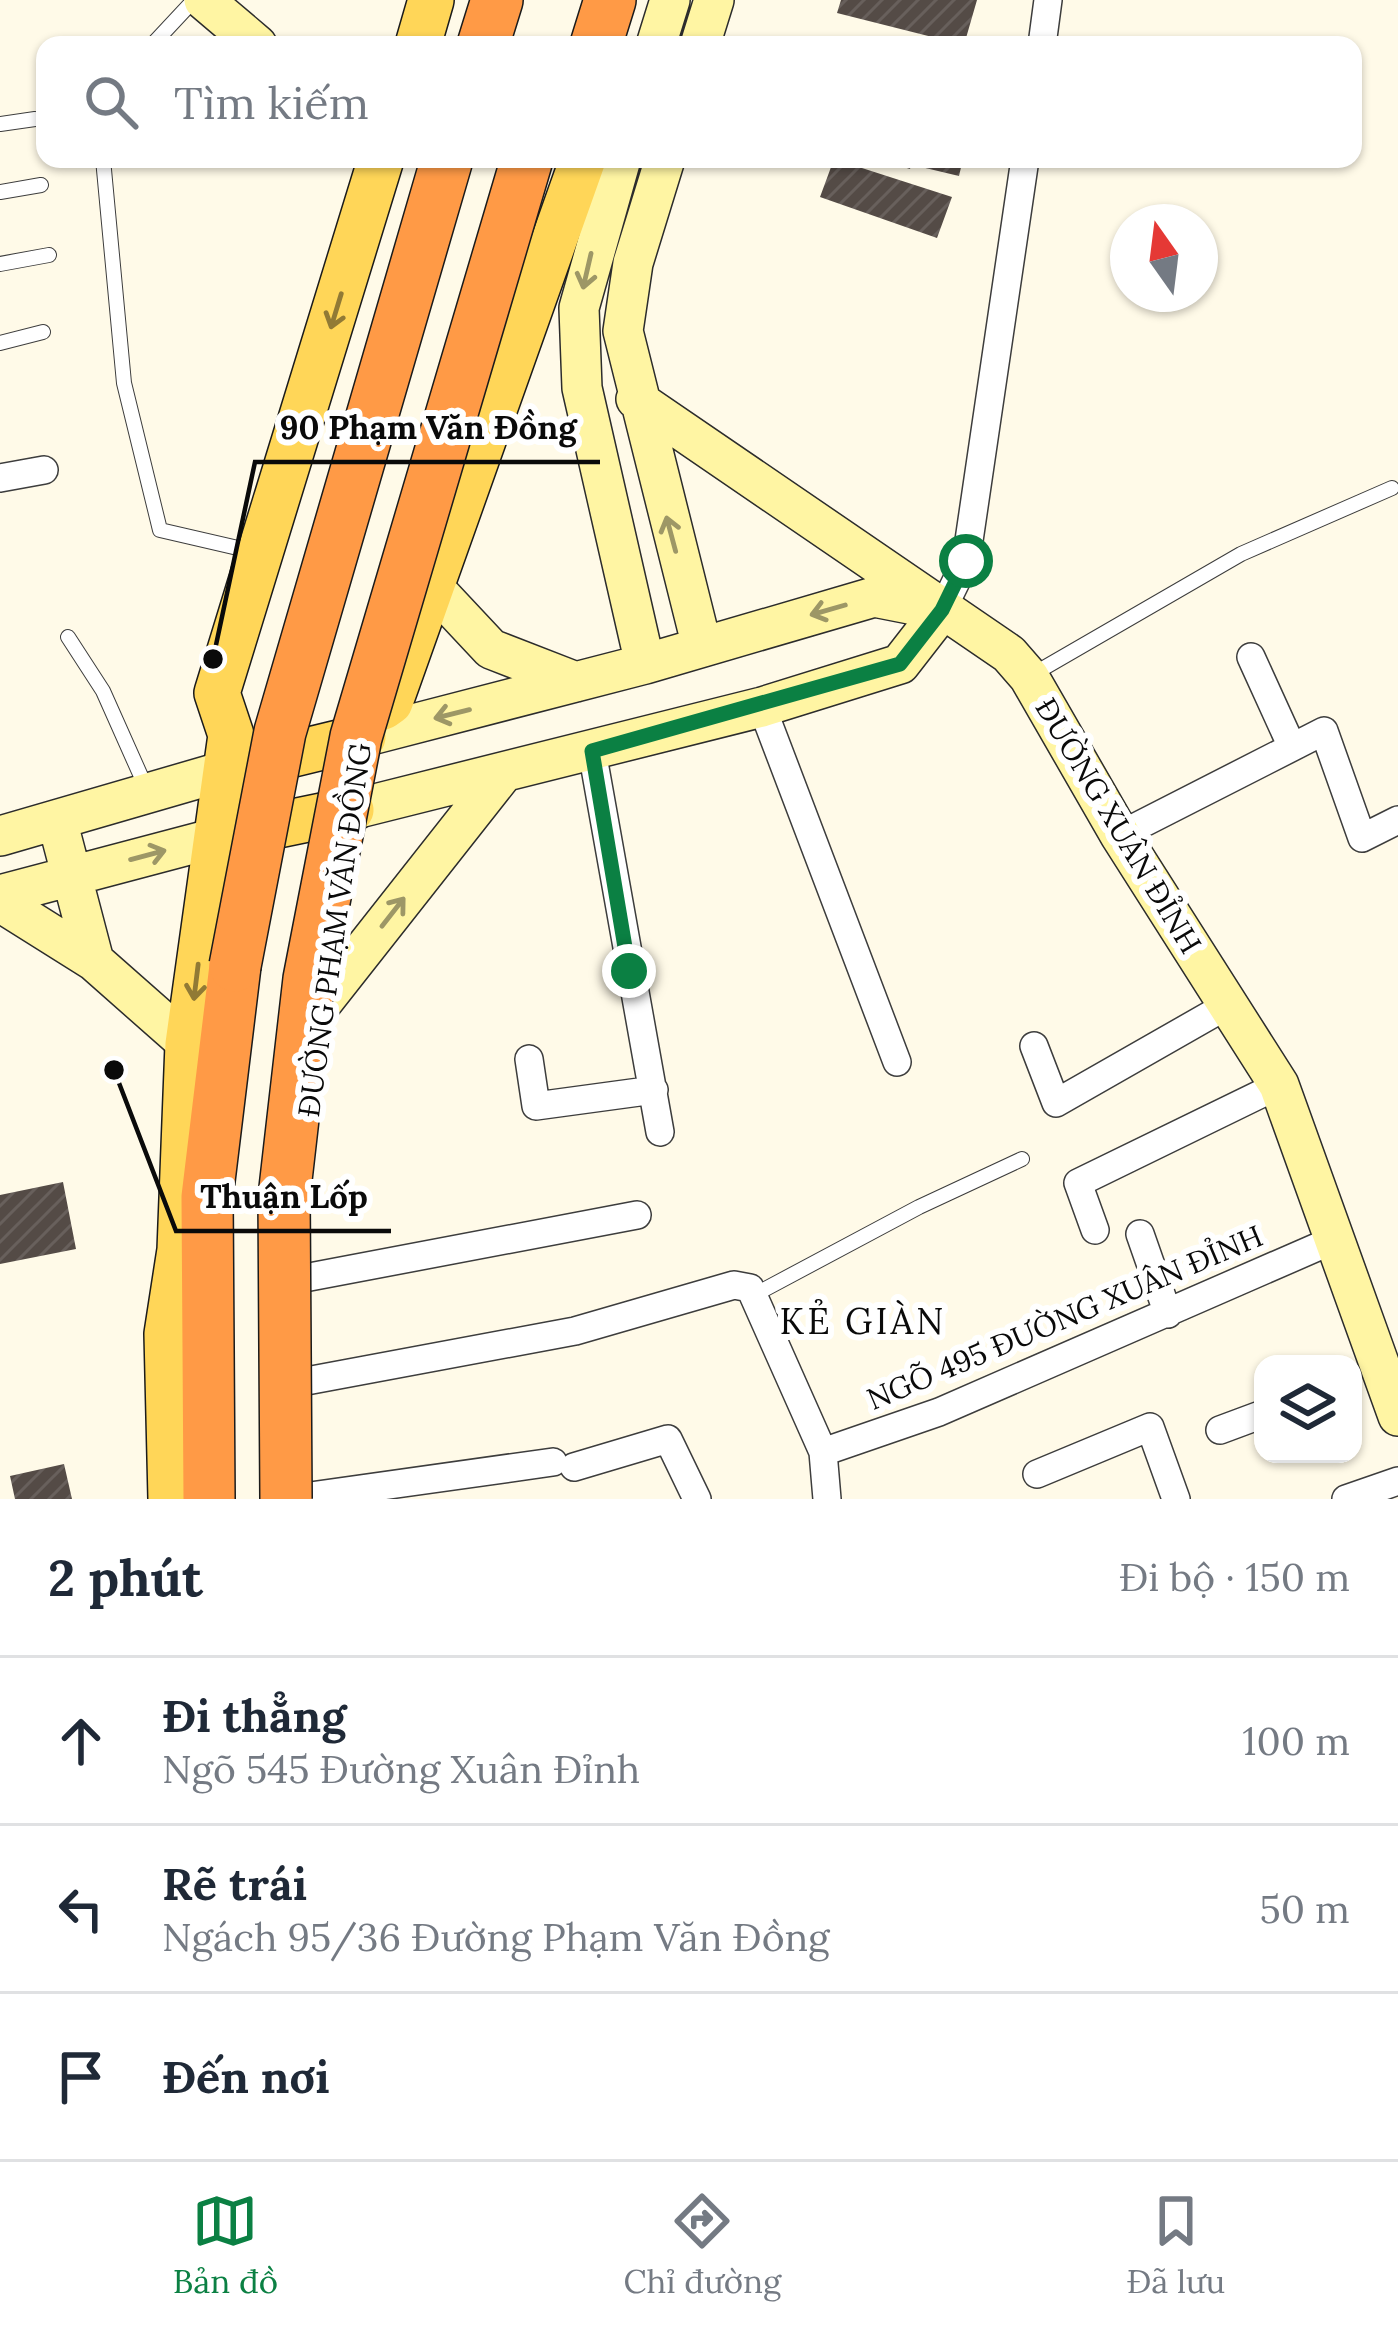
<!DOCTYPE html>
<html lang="vi">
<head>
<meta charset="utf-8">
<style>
	:root { --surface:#fff; --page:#f2f2f3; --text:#1f2937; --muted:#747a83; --line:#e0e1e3; --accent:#0b8043 }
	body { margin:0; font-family:Lora,serif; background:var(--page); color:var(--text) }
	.controls { position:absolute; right:36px; bottom:36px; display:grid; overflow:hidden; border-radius:24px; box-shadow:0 3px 9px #0004 }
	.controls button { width:108px; height:108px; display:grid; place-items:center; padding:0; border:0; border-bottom:3px solid var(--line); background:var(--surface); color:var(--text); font:60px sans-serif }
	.compass { position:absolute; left:1110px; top:204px; width:108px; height:108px; border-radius:50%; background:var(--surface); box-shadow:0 3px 9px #0004; rotate:346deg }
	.stop { position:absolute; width:36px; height:36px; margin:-27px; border:9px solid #0b8043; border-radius:50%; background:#fff }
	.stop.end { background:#0b8043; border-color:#fff; box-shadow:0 3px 12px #0008 }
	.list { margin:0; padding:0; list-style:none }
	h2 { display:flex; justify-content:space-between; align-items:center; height:156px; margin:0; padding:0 48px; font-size:51px }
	h2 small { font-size:39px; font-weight:400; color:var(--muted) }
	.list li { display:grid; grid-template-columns:78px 1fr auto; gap:36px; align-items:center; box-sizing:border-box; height:168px; padding:0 48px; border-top:3px solid var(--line) }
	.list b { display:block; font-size:45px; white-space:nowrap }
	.list p { margin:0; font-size:39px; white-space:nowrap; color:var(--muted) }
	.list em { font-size:39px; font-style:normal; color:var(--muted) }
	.icon { flex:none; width:66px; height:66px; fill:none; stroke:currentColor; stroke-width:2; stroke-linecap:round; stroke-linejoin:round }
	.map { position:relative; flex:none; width:1398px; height:1499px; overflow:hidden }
	.search { position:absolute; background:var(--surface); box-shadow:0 3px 9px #0004; left:36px; right:36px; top:36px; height:132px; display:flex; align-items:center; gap:30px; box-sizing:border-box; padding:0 42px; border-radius:24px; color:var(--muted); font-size:45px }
	.sheet { height:660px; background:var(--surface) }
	nav { display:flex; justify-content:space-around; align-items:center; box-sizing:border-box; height:168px; border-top:3px solid var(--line); background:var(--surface); font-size:33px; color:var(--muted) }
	nav a { display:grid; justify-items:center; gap:6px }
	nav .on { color:var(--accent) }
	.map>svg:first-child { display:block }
</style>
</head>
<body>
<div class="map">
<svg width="1398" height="1499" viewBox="0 0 1398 1499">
	<defs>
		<pattern id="building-hatch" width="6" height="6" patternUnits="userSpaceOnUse" patternTransform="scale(3)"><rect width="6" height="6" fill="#544b46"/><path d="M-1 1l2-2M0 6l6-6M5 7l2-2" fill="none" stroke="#68605c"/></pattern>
	</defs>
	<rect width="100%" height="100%" fill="#fffae8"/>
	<path fill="url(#building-hatch)" d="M841 0H977L964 45 837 13Z
		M834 159 952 197 937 238 820 197Z
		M878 159H913L910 169Z
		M919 159H963L959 176 917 166Z
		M63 1182 76 1249 0 1264V1195Z
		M64 1464 72 1499H15L10 1476Z"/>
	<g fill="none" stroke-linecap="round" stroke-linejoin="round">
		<g stroke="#3d3d3d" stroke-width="16">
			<path id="lane" d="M152 45 194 0
				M0 124 35 119
				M103 159 124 383 160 530 255 552
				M0 192 41 185
				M0 264 49 255
				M0 343 43 332
				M68 637 103 691 148 792
				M1030 676 1241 554 1392 488
				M754 1295 919 1207 1022 1159"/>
		</g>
		<g stroke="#3d3d3d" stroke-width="30">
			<path id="street" d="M1042 45 1048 0
				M0 478 44 470
				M942 610 966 561 1025 159
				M1251 657 1292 747
				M762 707 897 1062
				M592 751 660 1132
				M1120 835 1324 731 1362 838 1398 820
				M1034 1046 1056 1103 1226 1006
				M529 1059 536 1106 654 1090
				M1095 1230 1078 1183 1279 1085
				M1140 1234 1168 1314
				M299 1279 637 1215
				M301 1382 575 1331 734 1285 750 1288 823 1452 827 1499
				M1220 1430 1263 1414
				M823 1452 939 1412 1331 1241
				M574 1467 668 1439 697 1499
				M1037 1474 1150 1427 1176 1499
				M303 1497 553 1462
				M1346 1499 1398 1481"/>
		</g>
		<g stroke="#2c2c2c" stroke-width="42">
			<path id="secondary" d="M204 0 257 45
				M656 45 670 0
				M700 45 714 0
				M621 159 579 308 582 388 645 664
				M665 159 633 263 623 331 702 647
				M636 399 1009 654 1029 677 1120 835 1279 1085 1398 1416
				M431 585 491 649 576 682
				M363 737 645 664 874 597 925 607
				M351 810 762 707 900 664 942 610
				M57 820 94 961
				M0 836 224 771
				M0 895 215 838
				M0 902 94 961 188 1044
				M321 1004 503 773"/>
		</g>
		<g stroke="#1b1b1b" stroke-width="48">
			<path id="primary" d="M418 45 431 0
				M383 707 390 702 583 159
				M244 766 363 737
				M230 835 351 810
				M171 1499 167 1334 180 1250 188 1044 231 735 217 693 381 159"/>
		</g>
		<g stroke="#1b1b1b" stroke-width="54">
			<path id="highway" d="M483 45 497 0
				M596 45 610 0
				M209 1499 207 1197 235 966"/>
		</g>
		<use href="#lane" stroke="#fff" stroke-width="14"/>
		<use href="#street" stroke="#fff" stroke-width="27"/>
		<use href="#secondary" stroke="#fff5a3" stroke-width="39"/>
		<use href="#primary" stroke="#ffd658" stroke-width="45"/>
		<use href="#highway" stroke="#ff9a46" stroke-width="51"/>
		<g stroke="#1b1b1b" stroke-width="54" stroke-linecap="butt">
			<path id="highway-bridge" d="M235 966 280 732 447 159
				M286 1499 284 1197 309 979 356 737 527 159"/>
		</g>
		<use href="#highway-bridge" stroke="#ff9a46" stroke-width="51"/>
	</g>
	<defs><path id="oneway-shaft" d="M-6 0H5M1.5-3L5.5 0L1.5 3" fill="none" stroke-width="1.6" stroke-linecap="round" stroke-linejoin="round" transform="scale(3)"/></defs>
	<g stroke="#9d9766">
		<use href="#oneway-shaft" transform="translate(587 271) rotate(103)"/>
		<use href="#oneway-shaft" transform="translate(671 534) rotate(-105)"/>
		<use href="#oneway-shaft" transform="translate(828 610) rotate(164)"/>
		<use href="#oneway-shaft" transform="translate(452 714) rotate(166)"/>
		<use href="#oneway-shaft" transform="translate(148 855) rotate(-15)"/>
		<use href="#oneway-shaft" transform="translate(393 912) rotate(-52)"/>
	</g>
	<g stroke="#917a35">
		<use href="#oneway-shaft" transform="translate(336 311) rotate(107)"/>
		<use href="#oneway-shaft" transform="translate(196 982) rotate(97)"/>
	</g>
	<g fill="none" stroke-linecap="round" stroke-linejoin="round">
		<path stroke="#0b8043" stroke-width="15" d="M629 971 592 751 900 664 942 610 966 561"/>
	</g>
	<g text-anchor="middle" stroke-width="12" stroke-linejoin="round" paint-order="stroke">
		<g font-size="30" fill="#0a0a0a" stroke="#fff">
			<text transform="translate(1118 826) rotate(59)" y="10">ĐƯỜNG XUÂN ĐỈNH</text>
			<text transform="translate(335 930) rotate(-82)" y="10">ĐƯỜNG PHẠM VĂN ĐỒNG</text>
			<text transform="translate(1065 1318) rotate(-23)" y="10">NGÕ 495 ĐƯỜNG XUÂN ĐỈNH</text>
		</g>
		<g font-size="36" letter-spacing="3" fill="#0a0a0a" stroke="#fff">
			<text x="863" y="1334">KẺ GIÀN</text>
		</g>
	</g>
	<path fill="none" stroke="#0a0a0a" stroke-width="4.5" d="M213 659L255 462H600M114 1070L176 1231H391"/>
	<g fill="#0a0a0a" stroke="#fff" stroke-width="4.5">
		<circle cx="213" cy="659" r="12"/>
		<circle cx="114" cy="1070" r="12"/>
	</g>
	<g font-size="33" text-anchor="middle" font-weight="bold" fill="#0a0a0a" stroke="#fff" stroke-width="12" stroke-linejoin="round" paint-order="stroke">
		<text x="428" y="439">90 Phạm Văn Đồng</text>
		<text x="284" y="1208">Thuận Lốp</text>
	</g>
</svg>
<div class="controls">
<button><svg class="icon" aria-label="layers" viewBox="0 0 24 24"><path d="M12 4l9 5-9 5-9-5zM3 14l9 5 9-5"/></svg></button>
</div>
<svg class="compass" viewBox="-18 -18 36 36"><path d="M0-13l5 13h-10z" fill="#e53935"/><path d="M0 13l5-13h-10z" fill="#747a83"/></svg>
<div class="stop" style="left:966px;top:561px"></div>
<div class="stop end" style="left:629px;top:971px"></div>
<div class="search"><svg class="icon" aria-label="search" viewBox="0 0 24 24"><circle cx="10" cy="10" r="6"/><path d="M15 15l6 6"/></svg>Tìm kiếm</div>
</div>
<section class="sheet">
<h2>2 phút<small>Đi bộ · 150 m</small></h2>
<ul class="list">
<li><svg class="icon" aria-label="ahead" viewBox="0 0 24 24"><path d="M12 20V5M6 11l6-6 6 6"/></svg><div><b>Đi thẳng</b><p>Ngõ 545 Đường Xuân Đỉnh</p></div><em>100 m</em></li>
<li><svg class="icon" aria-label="left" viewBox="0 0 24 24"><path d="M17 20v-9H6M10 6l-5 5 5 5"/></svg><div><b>Rẽ trái</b><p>Ngách 95/36 Đường Phạm Văn Đồng</p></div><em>50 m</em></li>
<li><svg class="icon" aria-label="arrive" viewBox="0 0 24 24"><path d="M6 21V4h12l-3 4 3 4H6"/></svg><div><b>Đến nơi</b></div></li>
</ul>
</section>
<nav>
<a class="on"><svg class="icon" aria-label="map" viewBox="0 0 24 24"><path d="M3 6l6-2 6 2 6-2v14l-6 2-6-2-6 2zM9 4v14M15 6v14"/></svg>Bản đồ</a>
<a><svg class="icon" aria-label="directions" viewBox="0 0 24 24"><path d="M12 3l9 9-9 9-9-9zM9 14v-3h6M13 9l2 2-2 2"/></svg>Chỉ đường</a>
<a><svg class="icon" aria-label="saved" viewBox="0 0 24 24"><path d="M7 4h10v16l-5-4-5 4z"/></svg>Đã lưu</a>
</nav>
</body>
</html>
